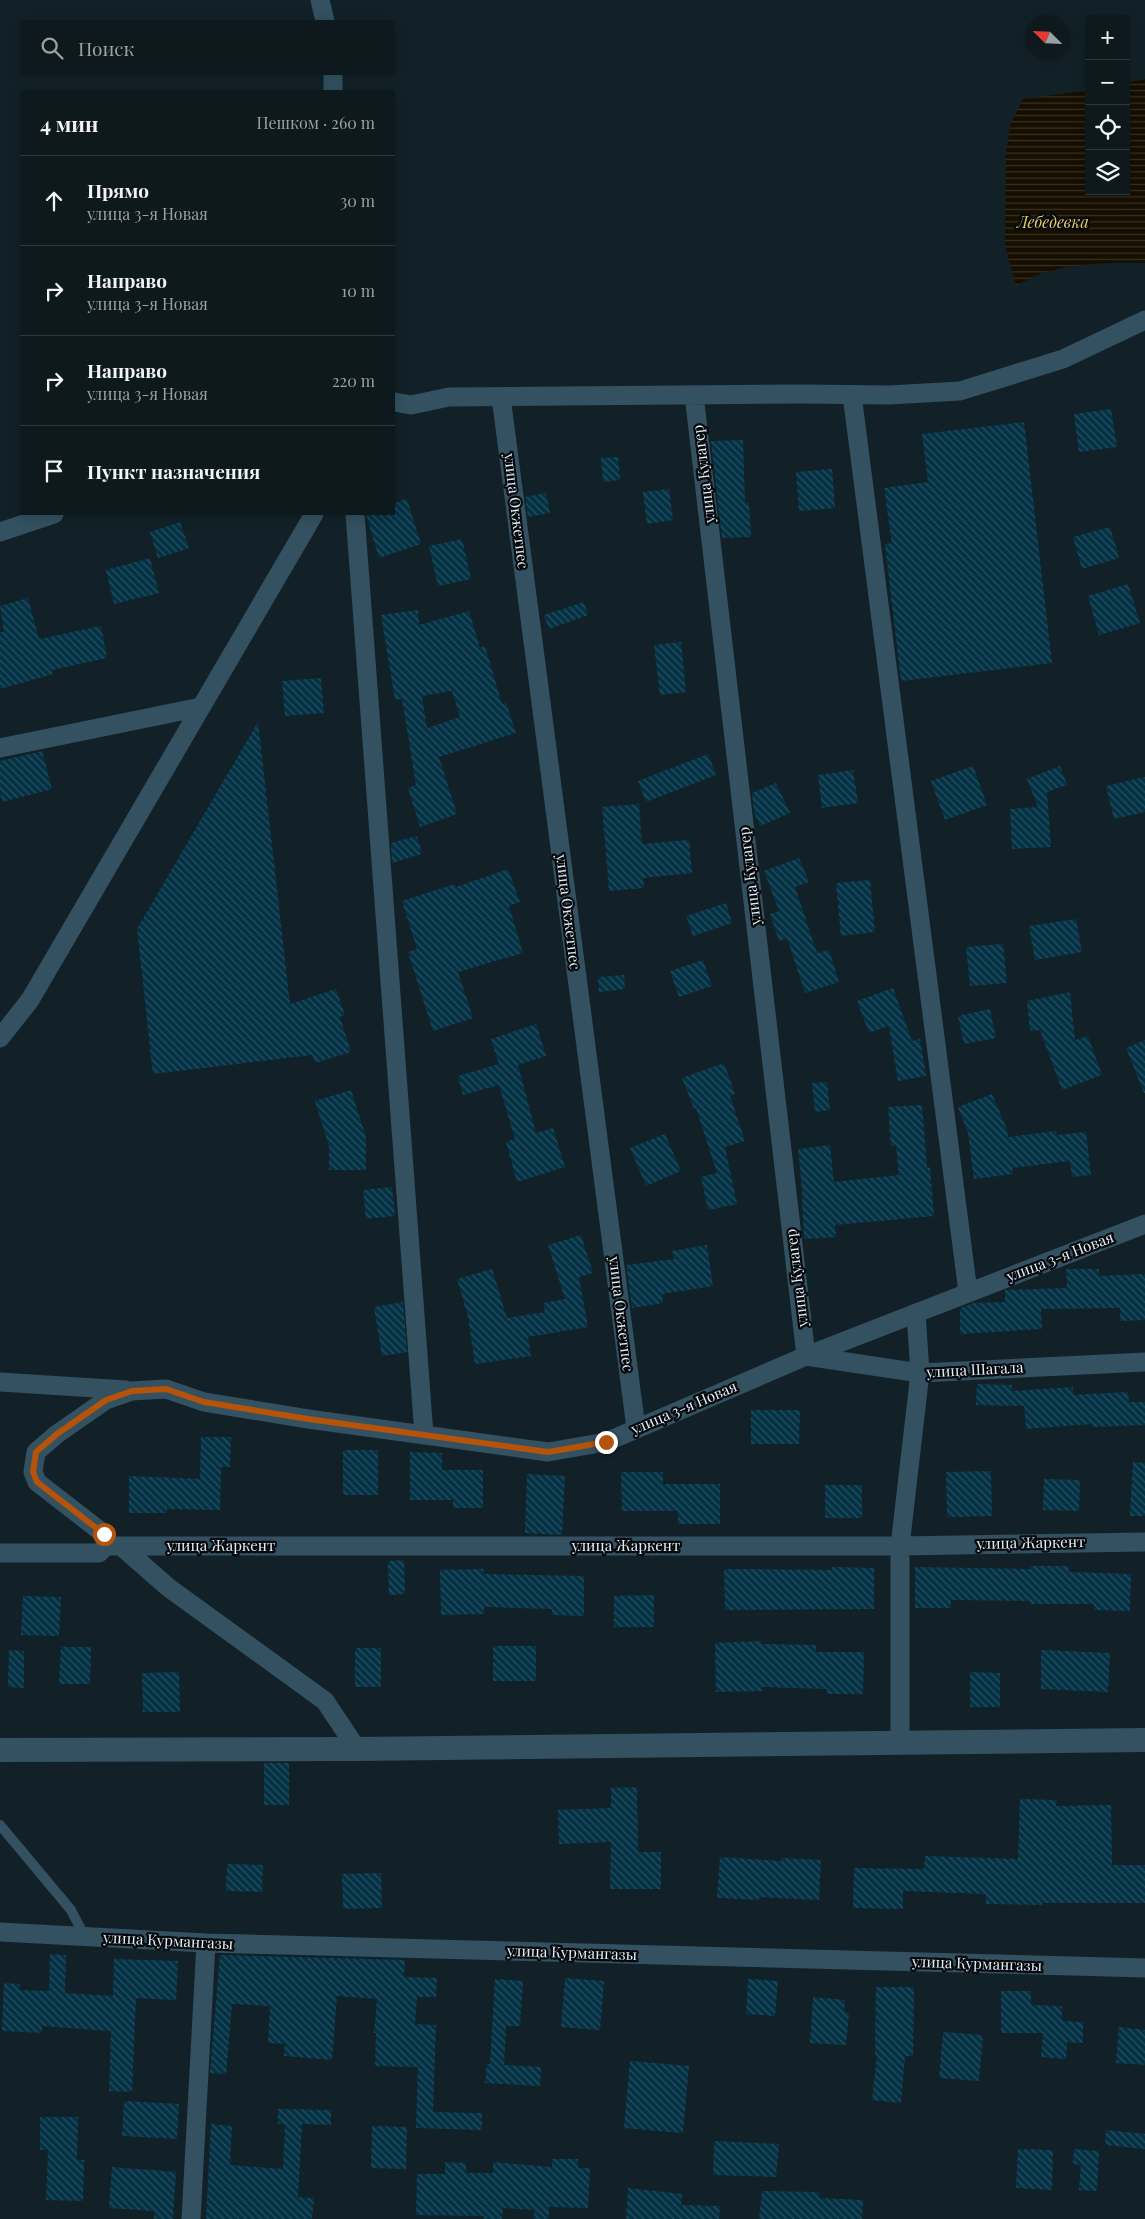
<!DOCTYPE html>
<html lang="ru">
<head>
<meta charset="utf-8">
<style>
	:root { --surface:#0e191e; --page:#1c262b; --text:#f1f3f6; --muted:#9ba0a4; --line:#2e383c }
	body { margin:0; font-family:"Playfair Display",serif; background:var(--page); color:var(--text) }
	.controls { position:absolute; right:15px; top:15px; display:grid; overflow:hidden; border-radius:0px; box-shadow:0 2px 12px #0003 }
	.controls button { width:45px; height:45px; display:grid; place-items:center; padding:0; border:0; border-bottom:1px solid var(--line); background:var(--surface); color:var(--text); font:25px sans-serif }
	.compass { position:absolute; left:1025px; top:15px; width:45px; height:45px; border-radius:50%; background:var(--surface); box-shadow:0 2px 12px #0003; rotate:294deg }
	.stop { position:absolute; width:15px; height:15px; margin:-11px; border:4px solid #b45309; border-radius:50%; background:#fff }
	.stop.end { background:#b45309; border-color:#fff; box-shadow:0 1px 5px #0008 }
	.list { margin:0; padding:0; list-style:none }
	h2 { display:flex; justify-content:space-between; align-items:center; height:65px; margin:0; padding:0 20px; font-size:21px }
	h2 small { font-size:16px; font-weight:400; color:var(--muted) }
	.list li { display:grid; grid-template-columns:32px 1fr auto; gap:15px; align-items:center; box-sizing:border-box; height:90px; padding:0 20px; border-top:1px solid var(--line) }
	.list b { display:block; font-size:19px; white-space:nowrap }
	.list p { margin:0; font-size:16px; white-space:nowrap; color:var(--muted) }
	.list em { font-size:16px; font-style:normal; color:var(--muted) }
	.icon { flex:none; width:28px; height:28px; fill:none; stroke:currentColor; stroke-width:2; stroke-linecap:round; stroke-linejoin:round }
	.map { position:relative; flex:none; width:1145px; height:2219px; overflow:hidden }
	.search { position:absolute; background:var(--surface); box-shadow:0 2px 12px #0003; left:20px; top:20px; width:375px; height:55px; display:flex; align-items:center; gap:12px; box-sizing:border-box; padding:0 18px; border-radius:0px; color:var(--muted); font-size:19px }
	.panel { position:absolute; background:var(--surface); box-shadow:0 2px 12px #0003; left:20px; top:90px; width:375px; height:425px; border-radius:0px }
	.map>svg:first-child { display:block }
</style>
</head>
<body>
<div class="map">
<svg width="1145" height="2219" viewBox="0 0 1145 2219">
	<defs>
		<pattern id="water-rules" width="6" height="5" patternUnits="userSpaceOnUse" patternTransform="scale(1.25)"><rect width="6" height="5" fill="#160f00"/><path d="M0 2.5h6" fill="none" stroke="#383226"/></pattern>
		<pattern id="building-back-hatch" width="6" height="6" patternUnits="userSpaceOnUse" patternTransform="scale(1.25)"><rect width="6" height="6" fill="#043245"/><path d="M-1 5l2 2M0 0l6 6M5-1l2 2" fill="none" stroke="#285060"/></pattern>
	</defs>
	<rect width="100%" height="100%" fill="#122128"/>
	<path fill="url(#water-rules)" d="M1145 79V263C1112 262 1072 263 1040 274 1032 277 1024 282 1016 286L1005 245 1006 152 1011 123 1023 99 1089 90V191H1126V83Z"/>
	<path fill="url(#building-back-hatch)" fill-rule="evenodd" d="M1111 409 1117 447 1079 452 1074 414Z
		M1024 422 1052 663 901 681 885 544 892 543 884 488 928 482 922 434Z
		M743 440 745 503H749L751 537 722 538 711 441Z
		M618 457 620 480 603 482 601 458Z
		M832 469 835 508 799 511 796 472Z
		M669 489 673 520 647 524 643 492Z
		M546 493 550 513 528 517 525 497Z
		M407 499 421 544 379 558 366 514H394V503Z
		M180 522 189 548 158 558 150 532Z
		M1110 527 1119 558 1082 569 1073 537Z
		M462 539 471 579 438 586 429 546Z
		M150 558 159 593 114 604 106 570Z
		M1128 584 1140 623 1099 635 1088 596Z
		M28 598 39 639 101 626 107 658 52 670 53 674 0 689V632H4L0 606Z
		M584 602 588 615 549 629 544 615Z
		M418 610 419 625 469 611 480 648 485 646 502 704 506 702 516 733 439 757 457 814 420 827 408 788 416 785 402 699 395 700 381 615ZM452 691 460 717 427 728 422 696Z
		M681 642 686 692 660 695 654 645Z
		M321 678 324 713 285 716 282 681Z
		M258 722 290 1004 336 989 345 1015 340 1017 351 1052 315 1063 312 1055 153 1074 137 929Z
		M42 751 52 789 2 802 0 793V761Z
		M708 754 716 775 646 802 638 781Z
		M973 766 987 805 945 820 931 781Z
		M1060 766 1067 785 1047 792 1051 847 1012 849 1010 809 1038 807 1027 779Z
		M853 770 858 803 822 808 818 775Z
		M1145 777V812L1114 819 1106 786Z
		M776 783 790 813 760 826 754 812 752 793Z
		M639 804 642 844 689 840 692 873 643 878 644 888 609 891 602 807Z
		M417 836 422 854 392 863 391 843Z
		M799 858 809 882 795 887 817 953 829 950 839 982 805 993 787 938 779 941 770 914 779 911 764 871Z
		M508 869 520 902 509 906 523 953 458 972 473 1018 433 1031 408 952 417 949 402 901 455 884 456 887Z
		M870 880 875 932 841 936 836 883Z
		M726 903 732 923 693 936 686 916Z
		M1076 919 1082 952 1035 960 1029 926Z
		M1003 944 1007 983 970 986 966 947Z
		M703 960 712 986 679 997 670 971Z
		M624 975 625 989 599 992 598 977Z
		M893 988 912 1041 920 1039 926 1076 898 1081 889 1026 869 1033 857 1001Z
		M1070 992 1075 1040 1088 1036 1102 1075 1062 1090 1040 1030 1030 1031 1027 1001Z
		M990 1009 996 1038 964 1044 958 1016Z
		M536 1024 546 1056 518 1065 536 1133 553 1128 565 1167 517 1182 506 1142 515 1139 499 1085 463 1095 458 1076 499 1064 491 1039Z
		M1145 1040V1093H1144L1126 1048Z
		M724 1063 735 1094 730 1096 745 1141 725 1147 737 1204 708 1210 701 1177 717 1173 696 1108 694 1109 682 1078Z
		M827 1082 830 1110 815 1112 812 1083Z
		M351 1090 366 1137V1170H329V1146L315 1101Z
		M992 1094 1007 1129 1008 1137 1056 1131 1057 1135 1086 1132 1091 1175 1072 1177 1070 1161 1012 1168 1013 1174 974 1179 968 1133 958 1107Z
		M922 1105 927 1168 930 1167 934 1216 835 1225 836 1237 804 1239 802 1199H803L798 1149 830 1145 834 1182 899 1175 896 1145 891 1146 888 1107Z
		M665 1134 681 1171 646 1186 630 1148Z
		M392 1187 395 1216 366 1219 363 1190Z
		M581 1235 593 1273 579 1277 588 1327 528 1337 531 1356 475 1364 468 1317 457 1279 492 1269 507 1318 545 1312 543 1303 565 1299 548 1245Z
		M707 1245 713 1286 662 1294 663 1303 632 1308 626 1265 674 1259 672 1251Z
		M1066 1269H1099V1276L1145 1274V1320L1120 1321V1308L1041 1309 1042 1329 960 1334V1308L974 1303 1005 1302V1290L1067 1288Z
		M403 1302 407 1352 382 1356 374 1307Z
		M977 1384 1012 1385V1391L1073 1387V1395L1128 1392 1129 1402H1145V1425L1092 1427V1424L1026 1429 1024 1406 976 1405Z
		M751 1410H800L799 1444H751Z
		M201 1437H231L230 1467H221L220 1510 167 1509V1513H129V1476L200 1479Z
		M343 1450H378V1495H343Z
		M410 1452 442 1453V1470H483V1508H453V1500H410Z
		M1133 1462 1145 1463V1516H1130Z
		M991 1471 992 1516 947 1517 946 1472Z
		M621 1472H663V1484H720V1524H678V1511H622Z
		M527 1474 565 1476 562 1535 525 1533Z
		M1044 1479 1080 1480 1079 1511 1043 1510Z
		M825 1485H862V1518H825Z
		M404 1560 405 1594 389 1595 388 1561Z
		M1030 1566H1069V1572L1131 1574 1130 1611 1094 1610V1604H1030V1601L951 1600V1608H915V1567L1030 1569Z
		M832 1567 874 1568V1609L725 1610 724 1569 832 1570Z
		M483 1569 484 1574 584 1576V1616L552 1615V1609L484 1607V1614L441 1615 440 1570Z
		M654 1595V1627H614V1596Z
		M23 1596 61 1597 59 1636 21 1635Z
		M761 1641V1644L816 1645V1652H864L863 1694H827V1689L762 1687V1691L716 1692 715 1643Z
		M493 1646H536V1681H493Z
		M61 1647H91L90 1684H59Z
		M355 1648H381V1687H355Z
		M9 1650 24 1651V1688L8 1687Z
		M1041 1650 1110 1653 1108 1692 1041 1689Z
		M179 1672 180 1712H143L142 1673Z
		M970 1672 1000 1673V1707H970Z
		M264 1763H289V1805H264Z
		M637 1787 638 1852H661V1889H610L611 1842 559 1844 558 1810 611 1808V1788Z
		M1020 1799 1057 1800 1056 1806 1111 1805 1112 1865H1145V1903H1042V1905L986 1904V1894L903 1891V1909L853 1908 854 1868 924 1869 925 1856 1018 1859Z
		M720 1857 781 1861V1858L821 1860 819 1900 759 1897V1900L717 1898Z
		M227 1864 263 1865 262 1892 226 1891Z
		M381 1873 382 1908 343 1909 342 1874Z
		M50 1954 66 1955 65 1993 113 1996 114 1959 178 1961 176 2000 136 1998 132 2092 109 2091 111 2031 42 2026V2033L2 2031 4 1983 20 1984 19 1990 49 1991Z
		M220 1955 405 1960 404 1977 437 1978 436 1997H417L415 2024 436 2025 433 2112 482 2113V2130L416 2128 418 2067 375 2066 376 2033H374L377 1999 337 1996 332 2060 284 2056 285 2044 268 2043 270 2006 232 2004 226 2074 210 2073Z
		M565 1978 604 1981 600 2030 561 2027Z
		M495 1979 523 1981 520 2026H506L504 2065 541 2067 540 2086 485 2083 487 2064H490Z
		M748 1979 778 1981 775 2016 746 2014Z
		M876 1987H914L913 2056H905L901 2103 872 2100 877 2055H875Z
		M1001 1991H1031V2005L1062 2006V2021L1083 2022V2043L1067 2042 1066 2059 1041 2057 1043 2033H1001Z
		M813 1997 845 2000 844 2012 849 2013 846 2045 810 2043Z
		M1119 2027 1145 2030V2065L1116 2063Z
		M943 2032 983 2035 979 2081 939 2078Z
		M630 2061 689 2066 683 2133 624 2128Z
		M124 2101 179 2104 177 2139 122 2136Z
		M278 2109 331 2110V2125L302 2124 298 2197 314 2198 312 2219H206L211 2124 232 2126 230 2165 283 2169 285 2124H278Z
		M40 2117H78L77 2160H84L83 2201 46 2200 48 2150H40Z
		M372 2126 407 2127 406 2169 371 2168Z
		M1106 2130 1145 2134V2149L1105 2145Z
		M714 2141 779 2144 776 2177 713 2175Z
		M1018 2149 1053 2150 1052 2190 1016 2188Z
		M1074 2149 1099 2151 1097 2191 1079 2190 1081 2165 1073 2164Z
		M552 2159H578V2168H590L588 2208 549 2207V2219H534V2210L503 2208 502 2219H484V2216L416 2215 417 2174H445V2162L466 2163V2173H493V2162L552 2167Z
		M112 2167 176 2172 173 2219H154V2211L109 2208Z
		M628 2188 682 2194 681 2205 720 2206 719 2219H626Z
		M762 2191 819 2192V2198L863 2200 862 2219H759Z"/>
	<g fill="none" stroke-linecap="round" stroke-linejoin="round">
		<path stroke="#335160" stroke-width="10" d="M0 1825 71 1910 85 1937"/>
		<path stroke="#335160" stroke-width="19" d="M320 0 325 21
			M333 91V74
			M694 395 806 1356 920 1373 1145 1362
			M852 395 968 1292
			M501 397 636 1428
			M394 402 411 405 449 397 802 394 889 395 960 391 1063 359 1145 320
			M355 514 424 1435
			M0 532 54 514
			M0 748 201 707
			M0 1038 30 1000 314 514
			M0 1382 126 1390
			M106 1546H900L1145 1542
			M121 1546 169 1588 325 1701 357 1749
			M0 1553H99L106 1546 104 1534 37 1482 33 1472 36 1452 57 1434 106 1400 132 1391 166 1389 204 1402 308 1419 548 1452 606 1442 806 1356 1145 1224
			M900 1742V1546L920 1373 916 1313
			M0 1932 206 1943 1145 1968
			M191 2219 206 1943"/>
		<path stroke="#335160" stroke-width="24" d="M0 1750 357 1749 1145 1740"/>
	</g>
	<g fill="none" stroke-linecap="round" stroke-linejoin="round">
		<path stroke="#b45309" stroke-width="6" d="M104 1534 37 1482 33 1472 36 1452 57 1434 106 1400 132 1391 166 1389 204 1402 308 1419 548 1452 606 1442"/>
	</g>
	<g text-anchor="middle" stroke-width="4.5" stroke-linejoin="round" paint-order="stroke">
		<g font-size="15" fill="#e5eef4" stroke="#04090d">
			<text transform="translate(704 474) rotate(-97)" y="5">улица Кулагер</text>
			<text transform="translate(516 511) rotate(83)" y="5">улица Окжетпес</text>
			<text transform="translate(750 876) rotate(-97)" y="5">улица Кулагер</text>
			<text transform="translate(568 912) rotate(83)" y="5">улица Окжетпес</text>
			<text transform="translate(1060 1257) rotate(-21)" y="5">улица 3-я Новая</text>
			<text transform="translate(797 1278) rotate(-97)" y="5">улица Кулагер</text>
			<text transform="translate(621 1314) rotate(83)" y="5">улица Окжетпес</text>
			<text transform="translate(975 1370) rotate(-3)" y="5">улица Шагала</text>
			<text transform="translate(684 1408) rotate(-23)" y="5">улица 3-я Новая</text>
			<text transform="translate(1031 1543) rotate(-1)" y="5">улица Жаркент</text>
			<text x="221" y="1551">улица Жаркент</text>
			<text x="626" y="1551">улица Жаркент</text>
			<text transform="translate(168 1941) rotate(3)" y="5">улица Курмангазы</text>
			<text transform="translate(572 1953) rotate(2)" y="5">улица Курмангазы</text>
			<text transform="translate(977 1964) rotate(2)" y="5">улица Курмангазы</text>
		</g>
		<g font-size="16" font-style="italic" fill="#e8ca63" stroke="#04090d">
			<text x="1053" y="228">Лебедевка</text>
		</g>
	</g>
</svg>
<div class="controls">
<button>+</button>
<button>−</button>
<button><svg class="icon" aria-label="locate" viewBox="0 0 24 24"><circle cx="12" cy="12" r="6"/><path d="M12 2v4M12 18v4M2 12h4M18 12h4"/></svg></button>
<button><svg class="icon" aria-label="layers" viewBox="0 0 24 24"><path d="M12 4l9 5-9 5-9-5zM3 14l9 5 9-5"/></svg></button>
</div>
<svg class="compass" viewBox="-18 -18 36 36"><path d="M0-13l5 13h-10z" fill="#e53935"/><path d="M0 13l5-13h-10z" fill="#9ba0a4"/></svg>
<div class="stop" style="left:104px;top:1534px"></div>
<div class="stop end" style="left:606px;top:1442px"></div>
<div class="search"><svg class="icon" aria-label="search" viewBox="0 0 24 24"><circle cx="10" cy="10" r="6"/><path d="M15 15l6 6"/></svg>Поиск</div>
<section class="panel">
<h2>4 мин<small>Пешком · 260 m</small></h2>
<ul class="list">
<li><svg class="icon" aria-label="ahead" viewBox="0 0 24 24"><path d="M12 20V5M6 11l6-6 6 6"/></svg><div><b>Прямо</b><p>улица 3-я Новая</p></div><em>30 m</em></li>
<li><svg class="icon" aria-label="right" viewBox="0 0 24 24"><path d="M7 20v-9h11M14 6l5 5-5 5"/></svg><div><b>Направо</b><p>улица 3-я Новая</p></div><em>10 m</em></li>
<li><svg class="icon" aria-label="right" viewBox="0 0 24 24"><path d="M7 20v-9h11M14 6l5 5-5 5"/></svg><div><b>Направо</b><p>улица 3-я Новая</p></div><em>220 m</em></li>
<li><svg class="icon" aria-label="arrive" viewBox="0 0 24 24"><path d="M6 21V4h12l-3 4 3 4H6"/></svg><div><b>Пункт назначения</b></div></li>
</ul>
</section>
</div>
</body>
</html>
